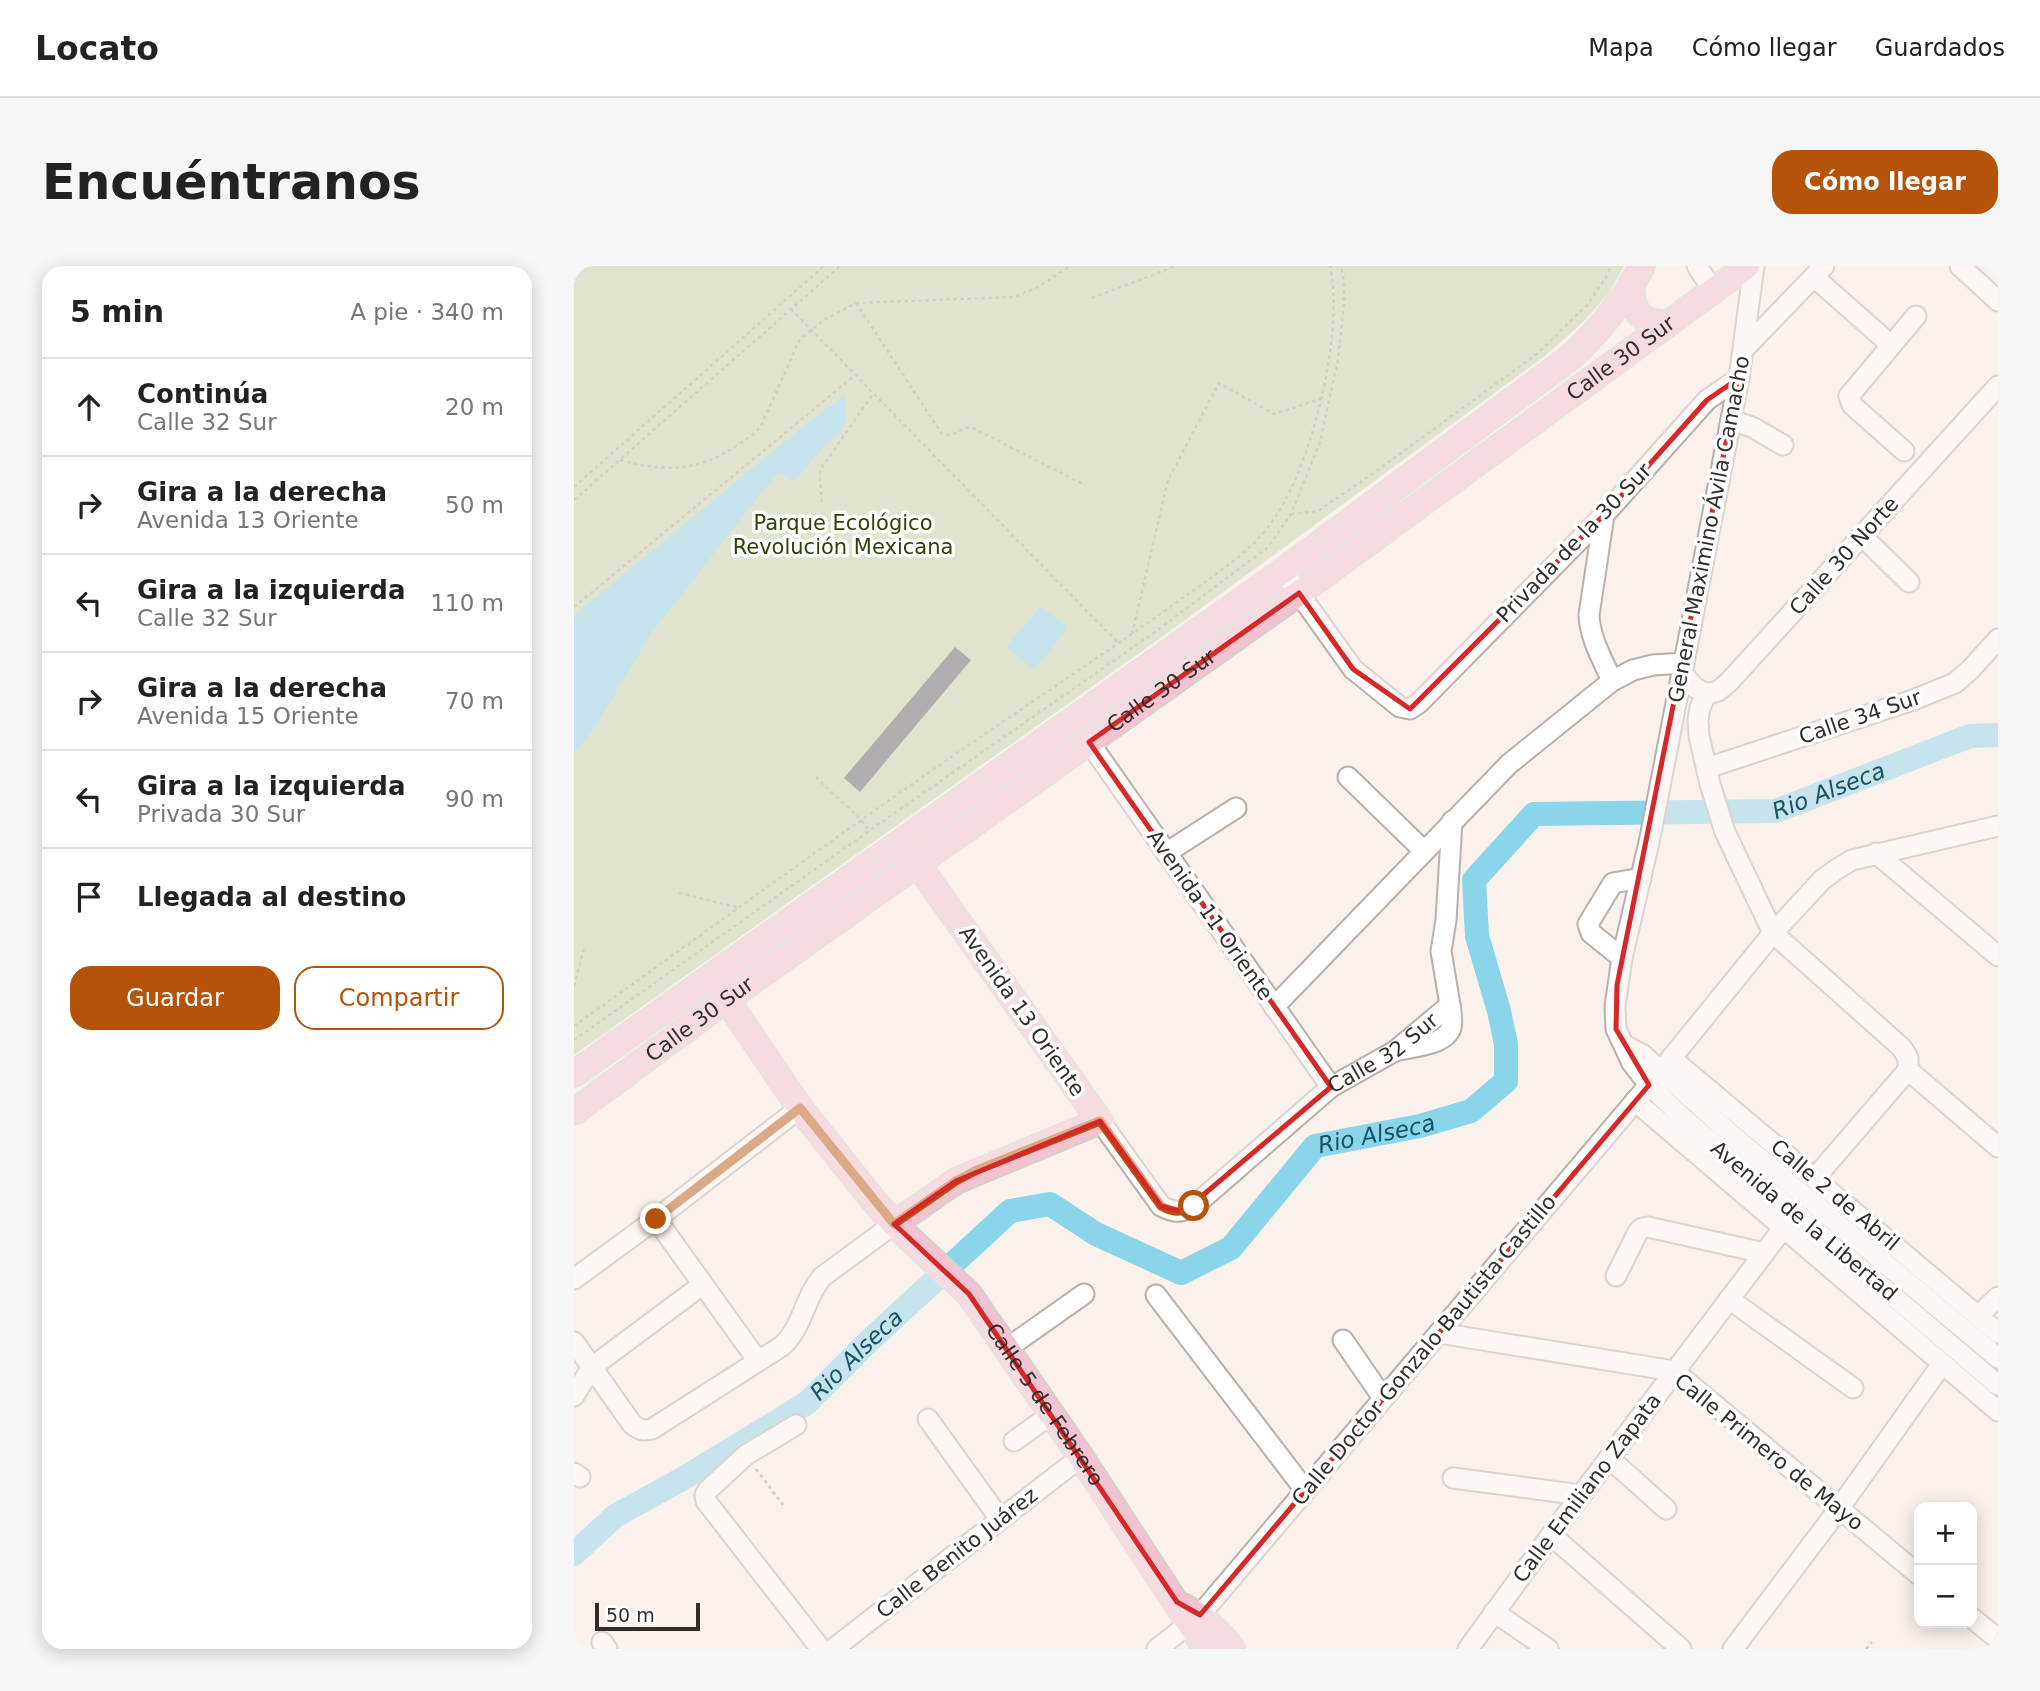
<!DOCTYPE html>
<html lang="es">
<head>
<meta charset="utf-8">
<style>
	:root { --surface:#fff; --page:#f6f6f6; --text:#222; --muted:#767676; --line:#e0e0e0; --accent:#b45309 }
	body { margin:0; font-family:"DejaVu Sans",sans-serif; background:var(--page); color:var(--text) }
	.controls { position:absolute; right:21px; bottom:21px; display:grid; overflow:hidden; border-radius:14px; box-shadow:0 4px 18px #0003 }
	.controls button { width:63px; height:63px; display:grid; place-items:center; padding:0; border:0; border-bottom:2px solid var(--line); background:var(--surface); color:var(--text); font:35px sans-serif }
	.scale { position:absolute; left:21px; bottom:18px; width:105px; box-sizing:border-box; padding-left:7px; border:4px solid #302d2b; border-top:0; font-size:19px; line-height:24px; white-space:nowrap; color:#302d2b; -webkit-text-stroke:5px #fff; paint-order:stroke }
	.stop { position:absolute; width:21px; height:21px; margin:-16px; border:5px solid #b45309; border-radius:50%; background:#fff }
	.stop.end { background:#b45309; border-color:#fff; box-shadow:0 2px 7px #0008 }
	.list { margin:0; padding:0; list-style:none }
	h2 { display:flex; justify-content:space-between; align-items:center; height:91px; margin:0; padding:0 28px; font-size:30px }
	h2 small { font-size:23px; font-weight:400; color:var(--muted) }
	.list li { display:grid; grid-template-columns:46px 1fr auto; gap:21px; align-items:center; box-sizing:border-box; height:98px; padding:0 28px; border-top:2px solid var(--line) }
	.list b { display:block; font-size:26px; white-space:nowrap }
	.list p { margin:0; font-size:23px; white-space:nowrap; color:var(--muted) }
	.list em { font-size:23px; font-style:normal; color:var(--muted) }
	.actions { display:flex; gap:14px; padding:21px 28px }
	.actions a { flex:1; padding:16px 0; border:2px solid var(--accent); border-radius:21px; text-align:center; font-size:24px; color:var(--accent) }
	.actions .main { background:var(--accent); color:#fff }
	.icon { flex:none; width:38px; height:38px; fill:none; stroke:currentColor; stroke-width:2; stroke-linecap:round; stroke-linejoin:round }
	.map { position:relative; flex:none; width:1424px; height:1383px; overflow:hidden; border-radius:21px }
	header { display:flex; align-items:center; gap:42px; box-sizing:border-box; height:98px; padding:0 35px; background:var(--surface); border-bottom:2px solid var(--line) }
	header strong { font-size:33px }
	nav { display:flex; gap:38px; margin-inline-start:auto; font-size:24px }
	.intro { display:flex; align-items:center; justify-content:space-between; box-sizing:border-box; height:168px; padding:0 42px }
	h1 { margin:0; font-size:49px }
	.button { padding:18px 32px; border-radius:21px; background:var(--accent); color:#fff; font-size:24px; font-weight:700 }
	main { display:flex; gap:42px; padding:0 42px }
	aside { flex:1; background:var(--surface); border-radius:21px; box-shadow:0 4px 18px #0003 }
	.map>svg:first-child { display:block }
</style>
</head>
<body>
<header>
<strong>Locato</strong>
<nav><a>Mapa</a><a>Cómo llegar</a><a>Guardados</a></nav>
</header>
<div class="intro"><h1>Encuéntranos</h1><a class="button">Cómo llegar</a></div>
<main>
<aside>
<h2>5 min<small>A pie · 340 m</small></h2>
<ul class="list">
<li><svg class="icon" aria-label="ahead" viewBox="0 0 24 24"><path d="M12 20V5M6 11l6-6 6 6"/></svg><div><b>Continúa</b><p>Calle 32 Sur</p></div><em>20 m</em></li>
<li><svg class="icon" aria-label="right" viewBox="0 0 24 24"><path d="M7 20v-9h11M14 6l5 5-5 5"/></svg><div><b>Gira a la derecha</b><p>Avenida 13 Oriente</p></div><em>50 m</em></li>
<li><svg class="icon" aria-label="left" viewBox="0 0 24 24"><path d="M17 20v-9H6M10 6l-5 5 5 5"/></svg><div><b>Gira a la izquierda</b><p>Calle 32 Sur</p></div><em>110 m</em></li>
<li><svg class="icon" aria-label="right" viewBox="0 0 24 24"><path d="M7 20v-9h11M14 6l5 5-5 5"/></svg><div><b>Gira a la derecha</b><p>Avenida 15 Oriente</p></div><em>70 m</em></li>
<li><svg class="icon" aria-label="left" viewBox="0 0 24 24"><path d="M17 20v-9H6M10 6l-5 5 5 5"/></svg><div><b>Gira a la izquierda</b><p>Privada 30 Sur</p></div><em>90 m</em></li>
<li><svg class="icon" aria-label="arrive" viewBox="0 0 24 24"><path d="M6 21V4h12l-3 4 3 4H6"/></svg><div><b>Llegada al destino</b></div></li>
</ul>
<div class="actions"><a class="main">Guardar</a><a>Compartir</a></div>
</aside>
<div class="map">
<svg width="1424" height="1383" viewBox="0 0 1424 1383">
	<rect width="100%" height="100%" fill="#faf1ec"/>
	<path fill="#c2d6ac" d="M0 0H1050L1034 28 1008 57 971 90 581 376 0 789Z"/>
	<path fill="#8ad5ea" d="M271 129V158L262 172 252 178 223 213 217 214 204 206 77 368 20 463 0 487V349L228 161Z
		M467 340 494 362 460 404 432 381Z"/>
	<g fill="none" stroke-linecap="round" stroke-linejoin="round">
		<path stroke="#8ad5ea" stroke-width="24" id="s1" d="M0 1288 41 1250 110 1212 233 1137 295 1075 436 945 476 938 522 968 607 1007 657 982 741 880 846 860 897 845 932 815V778L925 745 903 670 900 614 960 548 1202 545 1396 470 1424 469"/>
	</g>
	<path fill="#5c5d64" d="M381 381 397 394 286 526 270 512Z"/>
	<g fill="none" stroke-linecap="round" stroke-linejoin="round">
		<g stroke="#b9b0ab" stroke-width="23">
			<g id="minor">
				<path d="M1123 0 1140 26"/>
				<path d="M1180 0 1165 112 1076 572 1048 692 1041 741 1042 763 1058 797 1075 819 1108 851 1424 1119"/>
				<path d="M1386 0 1424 35"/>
				<path d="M1240 11 1317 79"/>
				<path d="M1170 83 1250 0"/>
				<path d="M1157 154 1178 161 1209 179"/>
				<path d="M1330 185 1278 139 1275 130 1342 50"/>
				<path d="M1030 249 1015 349C1016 373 1029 394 1038 415"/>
				<path d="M1288 270 1335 316"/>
				<path d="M709 305 779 403 826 441 836 443 845 437 1030 249 1133 134 1165 112"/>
				<path d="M1108 407 1120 421 1132 428 1144 425 1155 416 1424 120"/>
				<path d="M1132 428 1126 442 1124 454 1125 470 1136 518 1151 566 1199 667 1328 782 1334 792V804"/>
				<path d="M515 476 757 821"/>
				<path d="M1133 502 1339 434 1381 417 1396 404 1424 373"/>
				<path d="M774 511 850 585"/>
				<path d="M592 587 662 542"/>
				<path d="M1302 587 1424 690"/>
				<path d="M1048 692 1017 667 1014 658 1039 617 1067 612"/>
				<path d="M700 741 935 498 1038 415 1059 404 1079 399 1110 397"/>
				<path d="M1050 779 1069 789 1158 869 1424 1092"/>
				<path d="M826 784C841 780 871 779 877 762 879 756 877 746 876 739"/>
				<path d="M1097 792 1424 1067"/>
				<path d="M1334 804 1424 881"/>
				<path d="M1061 835 1424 1145"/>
				<path id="s2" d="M526 855 587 940C600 947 607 947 620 940L757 821 821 785 876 739 867 685 872 654 878 555"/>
				<path d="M1241 912 1334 804"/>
				<path d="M82 953 184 1095"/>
				<path d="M1042 1010 1064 966 1068 962 1074 961 1190 987"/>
				<path d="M0 1013 82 953 226 842"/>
				<path d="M582 1029 731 1224"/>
				<path d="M1155 1033 1279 1122"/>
				<path d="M1404 1050 1424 1031"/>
				<path d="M865 1067 1100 1105 1345 1309"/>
				<path d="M769 1074 809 1132"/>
				<path d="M0 1076 58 1158C65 1164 69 1165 78 1163L208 1080C229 1061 230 1032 248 1011L320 958"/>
				<path d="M432 1083 510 1028"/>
				<path d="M0 1130 18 1101 128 1019"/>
				<path d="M354 1153 426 1253"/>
				<path d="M222 1159 172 1189 134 1224 131 1229 132 1235 247 1383"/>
				<path d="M440 1175 478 1148"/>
				<path d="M1035 1192 1092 1243"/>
				<path d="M0 1207 6 1211"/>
				<path d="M879 1212 1007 1229"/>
				<path d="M977 1269 1107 1383"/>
				<path d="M920 1346 974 1383"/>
				<path d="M1398 1352 1424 1373"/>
				<path d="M28 1376 33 1383"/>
				<path d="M259 1383 507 1191"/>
				<path d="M583 1383 626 1349 1086 806 1199 667 1248 614 1263 603 1278 594 1424 560"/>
				<path d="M894 1383 977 1269 1210 961"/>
				<path d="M1159 1383 1264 1244 1368 1098"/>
			</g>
		</g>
		<g stroke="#d1d1d0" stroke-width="28">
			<g id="major">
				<path d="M1057 19C1058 47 1067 57 1095 57"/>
				<path id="s3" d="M144 721 226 842 295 929 320 958 395 1028 507 1191 632 1383"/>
				<path d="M0 808 709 305 998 90C1026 64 1050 34 1068 0"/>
				<path id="s4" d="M0 846 153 733 725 327 1173 0"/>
				<path d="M320 958 382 915 526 855 334 585"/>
				<path d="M609 1340C629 1351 645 1364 658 1383"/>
			</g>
		</g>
		<path stroke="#a7a09d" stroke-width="2.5" stroke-dasharray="3.5 3.5" stroke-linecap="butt" d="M518 32 602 0
			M282 37 368 168C378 173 386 162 397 161L511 219
			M217 43 544 377
			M46 194C88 206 124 206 162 180 171 174 180 169 187 160L226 73 250 54 282 37 440 31 464 21 496 0
			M0 221 250 0
			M0 234 266 0
			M248 236 246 217V204L299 128
			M717 248 744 245 798 208 963 88 1013 39 1032 11 1037 0
			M0 341 281 109
			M558 368 594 214 645 117 700 148 747 133
			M242 511 287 554 295 565
			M105 627 166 642
			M0 720 10 682
			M0 760C143 658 285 553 430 455 492 413 553 372 613 329 641 308 674 288 695 260 737 206 771 67 756 0
			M0 774 295 565 581 366 693 282 717 248 746 176 764 93 770 40V16L767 0
			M182 1203 209 1239
			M1292 1383 1298 1376"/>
		<use href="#minor" stroke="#fff" stroke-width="19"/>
		<use href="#major" stroke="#f2c3d0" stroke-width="24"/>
	</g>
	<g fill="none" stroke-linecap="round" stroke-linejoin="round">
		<path stroke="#b45309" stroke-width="9" d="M82 953 226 842 320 958 382 915 403 904 526 855 587 940C600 947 607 947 620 940"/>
	</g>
	<path d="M0 0H1424V1383H0ZM1165 112 1043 719 1042 763 1075 819 626 1349 603 1336 395 1028 320 958 382 915 526 855 587 940 609 946 757 821 515 476 725 327 779 403 836 443 1030 249 1133 134Z" fill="#faf1ec" fill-opacity=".55" fill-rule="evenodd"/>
	<path fill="none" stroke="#d62828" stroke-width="5" stroke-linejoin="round" d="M1165 112 1043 719 1042 763 1075 819 626 1349 603 1336 395 1028 320 958 382 915 526 855 587 940 609 946 757 821 515 476 725 327 779 403 836 443 1030 249 1133 134Z"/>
	<g text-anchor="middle" stroke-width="7" stroke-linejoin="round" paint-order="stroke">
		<g font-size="21" fill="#302d2b" stroke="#fff">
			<text dy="7" stroke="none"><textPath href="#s4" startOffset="1290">Calle 30 Sur</textPath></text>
			<text transform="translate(1135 263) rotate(-79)" y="7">General Maximino Ávila Camacho</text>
			<text transform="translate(1000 277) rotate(-46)" y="7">Privada de la 30 Sur</text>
			<text transform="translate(1270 290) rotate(-48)" y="7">Calle 30 Norte</text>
			<text dy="7" stroke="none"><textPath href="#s4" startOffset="723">Calle 30 Sur</textPath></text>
			<text transform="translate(1286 451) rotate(-19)" y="7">Calle 34 Sur</text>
			<text transform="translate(636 649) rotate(55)" y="7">Avenida 11 Oriente</text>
			<text transform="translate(448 745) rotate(55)" y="7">Avenida 13 Oriente</text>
			<text dy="7" stroke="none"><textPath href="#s4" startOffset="156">Calle 30 Sur</textPath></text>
			<text dy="7" stroke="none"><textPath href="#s2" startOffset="383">Calle 32 Sur</textPath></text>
			<text transform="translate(1261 929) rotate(40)" y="7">Calle 2 de Abril</text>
			<text transform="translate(1230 955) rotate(40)" y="7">Avenida de la Libertad</text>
			<text transform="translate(850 1084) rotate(-50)" y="7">Calle Doctor Gonzalo Bautista Castillo</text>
			<text dy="7" stroke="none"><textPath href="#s3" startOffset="532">Calle 5 de Febrero</textPath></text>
			<text transform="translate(1195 1186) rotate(39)" y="7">Calle Primero de Mayo</text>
			<text transform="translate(1013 1222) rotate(-53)" y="7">Calle Emiliano Zapata</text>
			<text transform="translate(383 1287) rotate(-38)" y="7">Calle Benito Juárez</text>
		</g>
		<g font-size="21" fill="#2e4306" stroke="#fff">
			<text x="269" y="264">Parque Ecológico<tspan x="269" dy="24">Revolución Mexicana</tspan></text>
		</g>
		<g font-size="23" font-style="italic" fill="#155463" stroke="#fff">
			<text dy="8" stroke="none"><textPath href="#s1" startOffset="1734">Rio Alseca</textPath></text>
			<text dy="8" stroke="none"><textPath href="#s1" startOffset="998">Rio Alseca</textPath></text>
			<text dy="8" stroke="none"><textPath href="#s1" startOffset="348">Rio Alseca</textPath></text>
		</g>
	</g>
</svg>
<div class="controls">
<button>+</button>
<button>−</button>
</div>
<div class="scale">50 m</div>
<div class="stop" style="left:620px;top:940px"></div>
<div class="stop end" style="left:82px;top:953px"></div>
</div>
</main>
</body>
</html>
